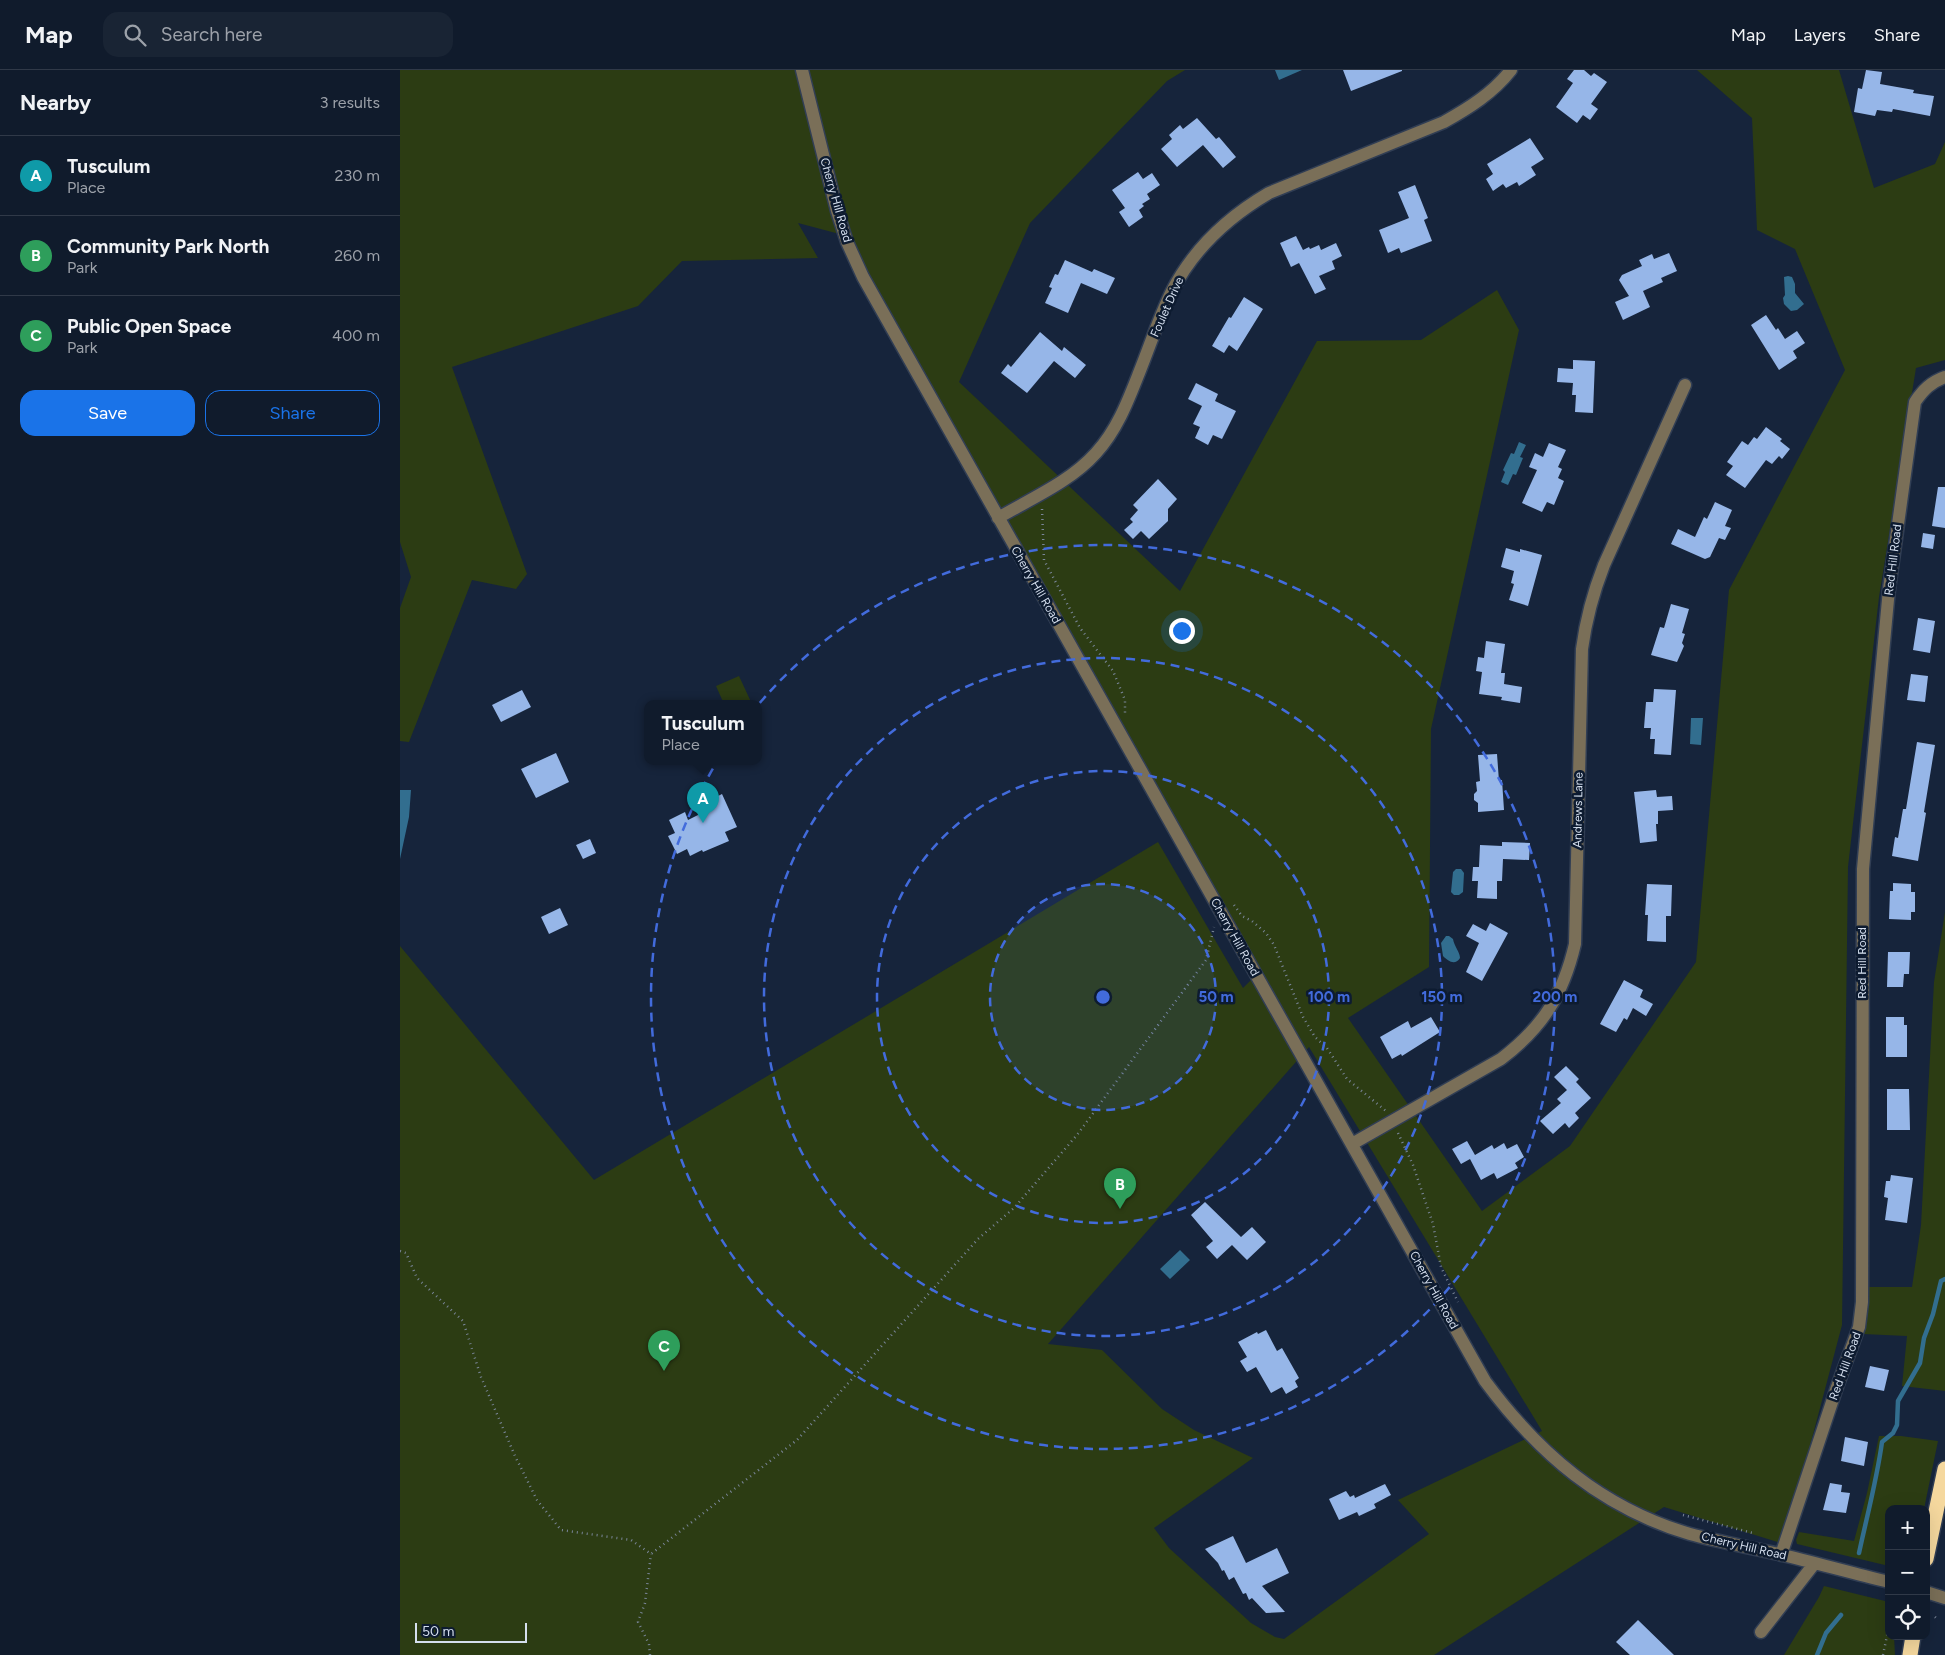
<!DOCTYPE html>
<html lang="en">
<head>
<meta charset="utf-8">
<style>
	:root { --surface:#101b2c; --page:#192434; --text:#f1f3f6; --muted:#9ca1a9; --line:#303948; --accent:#1a73e8 }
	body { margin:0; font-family:Figtree,sans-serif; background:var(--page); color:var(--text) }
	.controls { position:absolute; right:15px; bottom:15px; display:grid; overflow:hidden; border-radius:10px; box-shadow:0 5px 20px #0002 }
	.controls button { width:45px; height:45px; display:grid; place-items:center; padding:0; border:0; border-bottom:1px solid var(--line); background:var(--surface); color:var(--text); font:25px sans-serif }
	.scale { position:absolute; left:15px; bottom:12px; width:112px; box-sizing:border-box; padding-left:5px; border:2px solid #d5dfee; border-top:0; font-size:14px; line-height:18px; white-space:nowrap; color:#d5dfee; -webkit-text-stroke:4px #0d1b30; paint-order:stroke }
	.you { position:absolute; left:781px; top:560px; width:18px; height:18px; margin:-12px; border:4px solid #fff; border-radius:50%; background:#1a73e8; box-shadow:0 0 0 8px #1a73e833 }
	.badge { display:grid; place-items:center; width:32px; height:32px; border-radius:50%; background:var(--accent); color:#fff; font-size:16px; font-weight:700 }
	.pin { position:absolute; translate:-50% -41px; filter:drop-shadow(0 1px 2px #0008) }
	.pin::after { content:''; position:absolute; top:26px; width:18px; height:15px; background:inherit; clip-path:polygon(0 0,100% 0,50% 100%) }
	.popup { position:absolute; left:244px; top:630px; width:118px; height:65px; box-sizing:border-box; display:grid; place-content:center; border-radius:10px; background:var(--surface); filter:drop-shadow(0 1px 4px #0005); font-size:16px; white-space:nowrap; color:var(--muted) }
	.popup b { font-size:19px; color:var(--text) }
	.popup::after { content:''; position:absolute; left:50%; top:100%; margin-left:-10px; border:10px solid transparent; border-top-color:var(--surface) }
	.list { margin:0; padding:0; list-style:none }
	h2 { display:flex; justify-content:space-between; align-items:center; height:65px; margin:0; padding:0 20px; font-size:21px }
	h2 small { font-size:16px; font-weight:400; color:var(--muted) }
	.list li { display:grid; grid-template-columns:32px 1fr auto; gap:15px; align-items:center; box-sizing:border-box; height:80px; padding:0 20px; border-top:1px solid var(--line) }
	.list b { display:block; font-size:19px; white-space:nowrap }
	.list p { margin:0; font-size:16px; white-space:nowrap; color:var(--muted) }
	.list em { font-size:16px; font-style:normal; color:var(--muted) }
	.actions { display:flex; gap:10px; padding:15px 20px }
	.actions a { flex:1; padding:11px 0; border:1px solid var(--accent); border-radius:15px; text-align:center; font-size:18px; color:var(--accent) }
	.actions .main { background:var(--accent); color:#fff }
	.icon { flex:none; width:28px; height:28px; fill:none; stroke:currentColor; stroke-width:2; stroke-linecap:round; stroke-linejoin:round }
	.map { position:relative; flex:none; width:1545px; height:1585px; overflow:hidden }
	header { display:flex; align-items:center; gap:30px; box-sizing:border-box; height:70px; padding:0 25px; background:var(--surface); border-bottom:1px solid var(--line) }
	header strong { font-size:24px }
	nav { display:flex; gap:28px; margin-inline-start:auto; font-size:18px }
	.search { width:350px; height:45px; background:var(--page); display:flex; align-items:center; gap:12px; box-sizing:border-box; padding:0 18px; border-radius:15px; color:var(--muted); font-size:19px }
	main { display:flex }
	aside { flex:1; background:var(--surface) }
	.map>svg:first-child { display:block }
</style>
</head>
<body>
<header>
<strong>Map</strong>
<div class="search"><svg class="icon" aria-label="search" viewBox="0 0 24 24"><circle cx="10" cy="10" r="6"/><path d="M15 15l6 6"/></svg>Search here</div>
<nav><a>Map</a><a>Layers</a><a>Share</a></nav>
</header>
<main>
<aside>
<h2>Nearby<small>3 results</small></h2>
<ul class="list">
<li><span class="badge" style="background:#0f9aa8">A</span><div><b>Tusculum</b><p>Place</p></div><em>230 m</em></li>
<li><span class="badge" style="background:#2e9e5b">B</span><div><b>Community Park North</b><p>Park</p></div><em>260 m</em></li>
<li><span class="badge" style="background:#2e9e5b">C</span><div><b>Public Open Space</b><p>Park</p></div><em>400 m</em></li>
</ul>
<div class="actions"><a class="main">Save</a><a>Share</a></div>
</aside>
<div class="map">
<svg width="1545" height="1585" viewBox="0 0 1545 1585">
	<rect width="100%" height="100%" fill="#16243b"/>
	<path fill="#2c3c13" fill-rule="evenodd" d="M0 0H785L767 11 630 153 559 312 780 521 917 271 1021 270 1097 220 1119 260 1031 659 1029 897 948 948 1082 1141 1170 1076 1296 892 1329 520 1445 300 1395 179 1357 160 1352 48 1297 0H1439L1474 118 1535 94 1545 72V290L1516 298 1479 527 1448 797 1442 1255 1384 1474 1264 1437 1034 1585H0V876L194 1110 758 772 843 918 858 903 447 166 398 153 418 188 282 191 238 236 52 297 127 504 116 519 72 510 9 672 0 671V538L11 507 0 472ZM909 977 1142 1361 998 1430 1029 1464 884 1569 875 1567 851 1553 769 1478 754 1458 853 1388 794 1360 762 1339 702 1280 648 1274Z
		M339 606 352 634H324L316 616Z
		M1545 842V1321L1502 1316 1507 1266 1463 1264 1466 1217H1512L1521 1155 1534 912Z
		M1479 1366H1501L1538 1371 1524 1439H1489V1496L1397 1474 1396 1470 1399 1462 1454 1471 1467 1423Z
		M1424 1516 1489 1532V1566H1494L1495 1585H1384L1419 1527Z"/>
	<path fill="#326e8f" d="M875 0H902L879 10Z
		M1388 206 1392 207 1395 214V223L1404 234 1397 240 1391 241 1384 234 1383 228 1385 225 1384 207Z
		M1119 372 1126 375 1120 387 1123 388 1116 405 1113 404 1108 415 1101 412 1105 402 1103 400 1111 383 1114 384Z
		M1291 648H1303L1301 675 1290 674Z
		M0 720H11L9 747 0 789Z
		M1056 799H1061L1064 803 1063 822 1059 825H1054L1051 822 1053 802Z
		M1046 866H1049L1053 869C1054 876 1060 882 1060 888 1055 896 1048 891 1043 886L1041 873Z
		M780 1180 790 1190 770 1209 760 1199Z"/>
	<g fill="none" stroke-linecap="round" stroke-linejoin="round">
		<path stroke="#326e8f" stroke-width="4.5" d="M1459 1483C1467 1446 1477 1409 1482 1372L1493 1363 1497 1355 1498 1331 1520 1293 1524 1268 1533 1244 1541 1211 1545 1209
			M1417 1585 1426 1563 1441 1545"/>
	</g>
	<path fill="#96b6e8" d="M943 0H1002V1L951 21Z
		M1174 0H1184L1191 6 1194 3 1207 12 1191 34 1198 39 1190 50 1183 45 1177 53 1156 37 1173 13 1167 9Z
		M1466 0 1482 2 1480 14 1514 20 1513 23 1534 26 1530 46 1493 39 1492 42 1477 40 1475 46 1454 42 1458 18 1462 19Z
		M797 48 816 69 819 67 836 87 823 98 803 75 777 97 761 79 772 69 769 65 780 55 783 59Z
		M1130 68 1144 89 1131 97 1136 105 1119 116 1117 112 1106 118 1103 114 1093 121 1086 109 1093 104 1087 94Z
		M738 102 743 109 752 103 760 115 747 124 750 129 742 134 744 136 739 140 743 147 729 157 719 142 725 138 712 120Z
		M1015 115 1028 148 1024 150 1032 171 1001 183 999 178 988 183 979 160 1009 148 998 122Z
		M896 166 903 180 909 177 910 179 919 175 921 180 936 173 942 186 932 191 935 199 919 206 926 219 915 224 899 193 891 197 880 173Z
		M1269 183 1277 201 1261 208 1263 212 1243 221 1250 237 1223 250 1215 232 1229 226 1219 210 1222 205 1242 196 1239 190 1252 184 1254 189Z
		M665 190 692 202 694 199 715 208 707 224 681 213 668 243 645 233 652 218 649 217 655 204 658 205Z
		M844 227 863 239 837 281 829 275 824 283 812 276 829 247 831 248Z
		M1366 245 1376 260 1378 258 1385 269 1397 261 1405 273 1393 281 1397 288 1379 300 1351 255Z
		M640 262 662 281 664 277 686 295 675 308 654 291 627 323 601 303 608 294 611 297Z
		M1173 290 1195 291 1193 343 1175 342 1176 325H1172L1173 313 1157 312 1158 298 1173 299Z
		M796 313 818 324 815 331 836 341 822 369 813 365 808 375 795 368 800 357 793 354 802 336 788 329Z
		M1366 357 1382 369 1380 371 1390 379 1382 389 1379 386 1372 394 1366 390 1345 418 1326 405 1333 396 1327 392 1342 371 1348 375 1354 367 1357 369Z
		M1149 373 1166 380 1158 397 1162 399 1158 408 1164 411 1154 435 1147 432 1142 442 1122 433 1137 400 1129 397 1135 383 1143 387Z
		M758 409 777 429 768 439V451L749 469 741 461 733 469 724 460 733 452 730 449 738 440 733 435Z
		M1538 417H1545V458L1532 456Z
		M1315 432 1332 440 1325 456 1331 458 1325 470 1319 468 1310 487 1305 489 1271 474 1278 459 1295 467 1304 447 1307 449Z
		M1523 463 1535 465 1533 479 1521 477Z
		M1106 478 1120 482V479L1142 485 1128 536 1109 530 1114 514 1111 513 1114 501 1101 497Z
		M1271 534 1289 539 1282 563 1285 564 1282 573 1284 576 1277 592 1251 585 1260 557 1264 558Z
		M1518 548 1535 551 1530 583 1513 580Z
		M1086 571 1105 574 1101 603H1105L1104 614 1122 617 1120 633 1101 630 1102 627 1079 624 1082 602 1076 601 1078 587 1084 588Z
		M1511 604 1528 606 1525 632 1507 630Z
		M1254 619 1276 620 1271 685 1254 684 1255 669H1250L1251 658H1244L1246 632H1253Z
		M122 620 131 637 101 652 92 635Z
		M1517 672 1535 675 1524 742 1526 743 1518 791 1492 786 1495 767 1498 768 1503 739H1506Z
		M156 683 169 712 136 728 121 699Z
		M1097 684 1099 711 1102 710 1104 740 1078 742V733L1074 730V724L1077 721 1076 712 1080 711 1078 685Z
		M1256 720 1257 727 1272 726 1273 740 1258 741V754H1256L1257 771 1240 773 1234 722Z
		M322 724 337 757 325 762 329 771 303 782 302 780 290 786 287 779 277 784 268 766 275 763 269 750 285 742 288 750 314 737 310 730Z
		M190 769 196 783 183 789 176 775Z
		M1102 772 1130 773 1129 790 1103 789 1102 811H1097V829L1077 828 1078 811H1072L1073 797H1079L1080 775 1102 776Z
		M1493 813 1511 814V822H1515V842H1511V850L1489 849 1490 821H1493Z
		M1247 814 1272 815 1271 846H1266V872L1247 871 1248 845H1245Z
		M160 838 168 855 149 864 141 847Z
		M1090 853 1108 863 1082 911 1066 902 1079 873 1066 866 1073 854 1086 861Z
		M1488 882H1510L1509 904H1504L1503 917H1487Z
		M1224 910 1243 920 1240 927 1253 934 1246 946 1233 938 1227 950 1224 948 1216 962 1200 954Z
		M1031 947 1040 962 1002 986 1001 984 992 989 980 967 1008 951 1011 958Z
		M1486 947H1504V955H1507V987H1486Z
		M1166 996 1179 1009 1176 1012 1191 1028 1175 1043 1179 1048 1169 1058 1165 1053 1153 1064 1140 1051 1161 1033 1157 1029 1167 1020 1154 1007Z
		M1487 1019H1509L1510 1060H1487Z
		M1067 1071 1075 1085 1092 1075 1094 1079 1104 1073 1107 1079 1117 1074 1124 1087 1115 1093 1118 1098 1097 1109 1094 1103 1081 1110 1070 1089 1061 1094 1052 1079Z
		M1491 1105 1513 1108 1507 1153 1485 1150 1488 1128 1484 1127 1486 1111H1490Z
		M805 1132 841 1167 852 1157 866 1172 847 1190 832 1175 817 1189 806 1177 813 1171 791 1145Z
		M866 1260 877 1281 882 1278 899 1308 895 1311 898 1317 886 1324 882 1317 871 1323 856 1297 847 1302 840 1291 847 1287 838 1272 857 1262 858 1264Z
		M1470 1296 1489 1300 1484 1321 1465 1317Z
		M1445 1367 1468 1372 1464 1396 1441 1391Z
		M1430 1413 1442 1415 1441 1422 1450 1423 1446 1443 1423 1440Z
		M985 1414 991 1425 974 1434 976 1438 959 1446 957 1442 939 1450 929 1429 946 1421 950 1427 954 1425 955 1428Z
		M833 1466 846 1493 877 1478 889 1503 862 1516 885 1542 866 1543 852 1528 849 1530 846 1523 843 1524 834 1507 829 1510 824 1500 822 1501 818 1493 805 1479Z
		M1238 1550 1274 1585H1230L1216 1572Z"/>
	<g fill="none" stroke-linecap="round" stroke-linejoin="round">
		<g stroke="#313e54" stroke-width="15">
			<path id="minor" d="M402 0 437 141 447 172 463 207 1085 1311C1139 1384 1202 1438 1290 1464 1319 1472 1349 1477 1379 1484 1416 1493 1452 1503 1489 1512
				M598 448C632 428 670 412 696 383 717 360 728 331 739 303 750 276 759 247 772 221 794 178 828 147 869 123L1044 52C1069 38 1093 23 1111 0
				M952 1074 1101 989C1143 957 1163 925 1175 874L1182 579C1186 549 1193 523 1204 495L1285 315
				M1381 1485 1437 1317 1459 1257 1462 1232 1463 799 1489 519 1515 332C1523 320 1531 312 1545 307
				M1526 1522 1545 1528
				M1361 1562 1414 1494"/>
		</g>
		<g stroke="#313e54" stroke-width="18">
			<path id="highway" d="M1526 1489 1545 1399
				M1510 1585 1513 1566"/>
		</g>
		<path stroke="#7a8699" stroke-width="2.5" stroke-dasharray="1 4" stroke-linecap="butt" d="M642 439 644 490 680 558 713 601 725 630V643
			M834 835 842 846 852 851 866 863 874 875 903 947 915 967 927 978 947 1009 986 1041
			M998 1063 1013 1095 1033 1154 1041 1197 1058 1232
			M0 1181 6 1183 17 1208 63 1251 81 1307 115 1386 137 1430 161 1460 231 1470 251 1484 397 1370 578 1169 614 1138 677 1065 806 890 814 857
			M1283 1445 1353 1463
			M1535 1547 1537 1549
			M250 1585 249 1574 238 1552 245 1533 251 1484
			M1483 1585 1489 1556"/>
		<use href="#minor" stroke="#7a6f58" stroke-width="12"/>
		<use href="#highway" stroke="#f5d89e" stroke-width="15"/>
	</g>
	<circle cx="703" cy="927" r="113" fill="#426bdc" fill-opacity=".12"/>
	<g fill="none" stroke="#426bdc" stroke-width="2.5" stroke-dasharray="9 6">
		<circle cx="703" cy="927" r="113"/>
		<circle cx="703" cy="927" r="226"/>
		<circle cx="703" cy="927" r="339"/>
		<circle cx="703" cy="927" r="452"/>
	</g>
	<g text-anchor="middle" stroke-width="5" stroke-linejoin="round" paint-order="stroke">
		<g font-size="12" fill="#d5dfee" stroke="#0d1b30">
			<text transform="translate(436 130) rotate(74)" y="4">Cherry Hill Road</text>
			<text transform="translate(767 237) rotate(-66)" y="4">Foulet Drive</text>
			<text transform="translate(1493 490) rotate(-83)" y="4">Red Hill Road</text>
			<text transform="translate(636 515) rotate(60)" y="4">Cherry Hill Road</text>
			<text transform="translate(1178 740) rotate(-89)" y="4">Andrews Lane</text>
			<text transform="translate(835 867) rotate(61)" y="4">Cherry Hill Road</text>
			<text transform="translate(1462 893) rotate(-90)" y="4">Red Hill Road</text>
			<text transform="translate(1034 1220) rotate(61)" y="4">Cherry Hill Road</text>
			<text transform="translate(1445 1296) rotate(-70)" y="4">Red Hill Road</text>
			<text transform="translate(1344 1476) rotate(13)" y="4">Cherry Hill Road</text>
		</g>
	</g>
	<circle cx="703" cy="927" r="8" fill="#426bdc" stroke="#0d1b30" stroke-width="2.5"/>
	<g font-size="15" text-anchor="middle" font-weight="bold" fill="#426bdc" stroke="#0d1b30" stroke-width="5" stroke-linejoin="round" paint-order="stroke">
		<text x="816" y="932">50 m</text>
		<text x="929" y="932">100 m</text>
		<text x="1042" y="932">150 m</text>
		<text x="1155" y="932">200 m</text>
	</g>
</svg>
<div class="controls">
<button>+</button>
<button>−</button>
<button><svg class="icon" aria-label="locate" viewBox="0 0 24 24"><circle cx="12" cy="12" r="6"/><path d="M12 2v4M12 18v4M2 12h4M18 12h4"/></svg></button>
</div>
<div class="scale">50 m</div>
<div class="you"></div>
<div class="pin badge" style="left:303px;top:753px;background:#0f9aa8">A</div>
<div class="popup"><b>Tusculum</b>Place</div>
<div class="pin badge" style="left:720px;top:1139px;background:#2e9e5b">B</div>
<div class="pin badge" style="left:264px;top:1301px;background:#2e9e5b">C</div>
</div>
</main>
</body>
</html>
